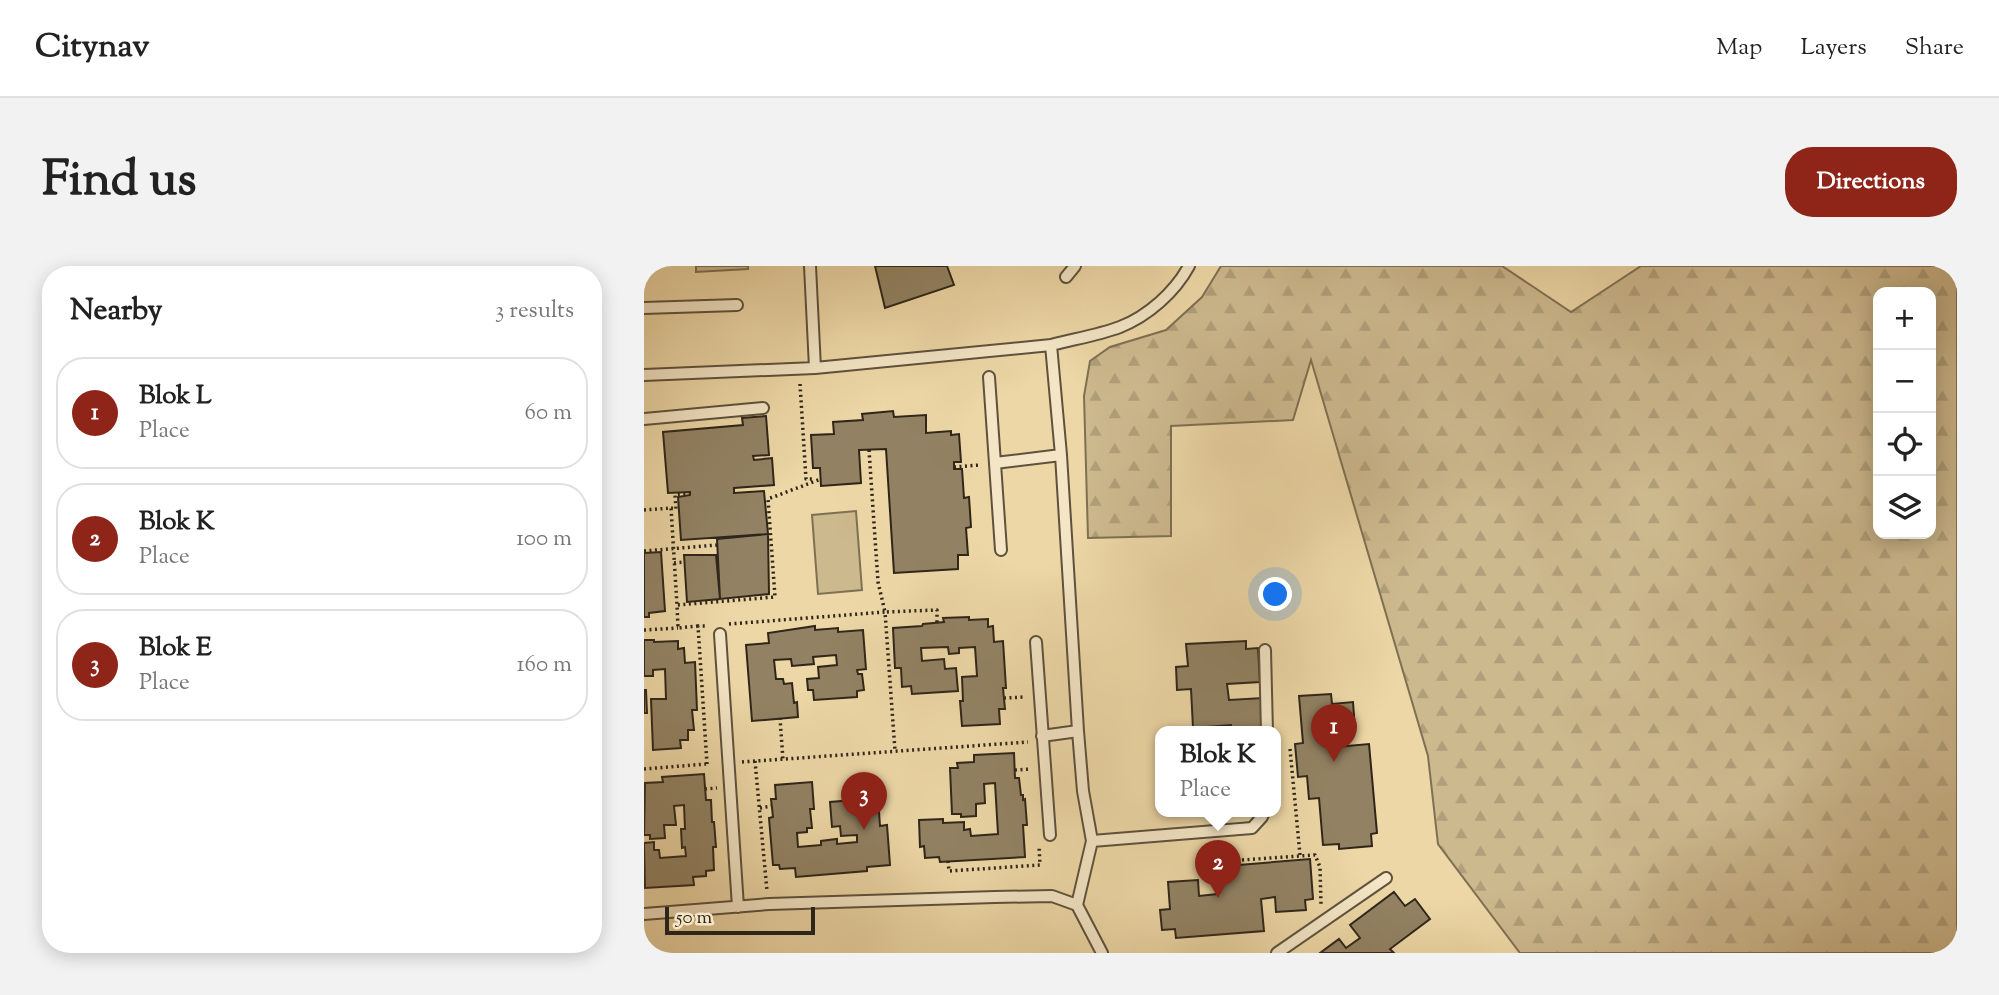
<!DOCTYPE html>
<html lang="en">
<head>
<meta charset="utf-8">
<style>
	:root { --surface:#fff; --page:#f2f2f2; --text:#222; --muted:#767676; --line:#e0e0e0; --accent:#8f2418 }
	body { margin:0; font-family:"Sorts Mill Goudy",serif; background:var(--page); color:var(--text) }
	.controls { position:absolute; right:21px; top:21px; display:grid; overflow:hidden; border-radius:14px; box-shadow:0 4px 18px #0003 }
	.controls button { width:63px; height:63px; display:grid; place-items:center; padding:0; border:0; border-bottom:2px solid var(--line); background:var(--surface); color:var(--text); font:35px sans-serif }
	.scale { position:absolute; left:21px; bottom:18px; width:150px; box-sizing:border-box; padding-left:7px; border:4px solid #2f261a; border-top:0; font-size:19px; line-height:24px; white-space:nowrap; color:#2f261a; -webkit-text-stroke:5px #f3e5c5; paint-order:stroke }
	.you { position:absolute; left:632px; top:329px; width:24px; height:24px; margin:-18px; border:5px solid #fff; border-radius:50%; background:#1a73e8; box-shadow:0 0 0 10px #1a73e833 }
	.badge { display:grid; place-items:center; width:46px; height:46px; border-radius:50%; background:var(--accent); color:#fff; font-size:23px; font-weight:700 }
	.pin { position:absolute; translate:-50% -58px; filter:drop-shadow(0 2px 4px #0008) }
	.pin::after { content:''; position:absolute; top:37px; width:24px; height:21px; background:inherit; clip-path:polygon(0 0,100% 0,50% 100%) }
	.popup { position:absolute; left:511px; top:460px; width:126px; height:91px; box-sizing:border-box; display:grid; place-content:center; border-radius:14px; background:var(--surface); filter:drop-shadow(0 2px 5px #0005); font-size:23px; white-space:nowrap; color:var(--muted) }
	.popup b { font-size:26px; color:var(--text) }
	.popup::after { content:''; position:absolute; left:50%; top:100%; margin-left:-14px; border:14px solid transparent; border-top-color:var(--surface) }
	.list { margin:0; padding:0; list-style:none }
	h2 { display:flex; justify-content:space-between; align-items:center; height:91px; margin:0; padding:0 28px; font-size:30px }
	h2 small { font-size:23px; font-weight:400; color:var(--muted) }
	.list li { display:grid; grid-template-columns:46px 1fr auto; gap:21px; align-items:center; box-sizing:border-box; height:112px; margin:0 14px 14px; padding:0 14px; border:2px solid var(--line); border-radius:28px }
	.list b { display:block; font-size:26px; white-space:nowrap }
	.list p { margin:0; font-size:23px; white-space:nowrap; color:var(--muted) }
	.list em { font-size:23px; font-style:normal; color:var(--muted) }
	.icon { flex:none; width:38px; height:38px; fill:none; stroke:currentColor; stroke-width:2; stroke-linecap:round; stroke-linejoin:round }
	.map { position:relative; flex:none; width:1313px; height:687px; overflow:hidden; border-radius:28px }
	header { display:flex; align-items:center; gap:42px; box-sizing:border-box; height:98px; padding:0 35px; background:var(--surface); border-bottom:2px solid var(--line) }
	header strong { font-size:33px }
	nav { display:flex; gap:38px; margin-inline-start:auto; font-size:24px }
	.intro { display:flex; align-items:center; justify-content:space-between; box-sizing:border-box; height:168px; padding:0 42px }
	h1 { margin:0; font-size:49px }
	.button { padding:18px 32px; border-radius:28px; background:var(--accent); color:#fff; font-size:24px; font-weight:700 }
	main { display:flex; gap:42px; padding:0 42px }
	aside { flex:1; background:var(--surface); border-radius:28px; box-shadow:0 4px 18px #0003 }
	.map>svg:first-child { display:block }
</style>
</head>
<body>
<header>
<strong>Citynav</strong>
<nav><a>Map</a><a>Layers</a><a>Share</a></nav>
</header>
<div class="intro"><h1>Find us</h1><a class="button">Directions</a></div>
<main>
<aside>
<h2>Nearby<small>3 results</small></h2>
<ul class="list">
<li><span class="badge">1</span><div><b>Blok L</b><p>Place</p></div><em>60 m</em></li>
<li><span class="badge">2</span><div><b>Blok K</b><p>Place</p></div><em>100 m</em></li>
<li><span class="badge">3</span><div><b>Blok E</b><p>Place</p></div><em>160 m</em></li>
</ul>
</aside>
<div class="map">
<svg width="1313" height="687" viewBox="0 0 1313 687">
	<defs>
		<pattern id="forest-firs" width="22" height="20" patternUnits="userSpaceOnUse" patternTransform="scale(1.75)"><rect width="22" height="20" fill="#cdb98e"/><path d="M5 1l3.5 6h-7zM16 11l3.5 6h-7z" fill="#b09f7a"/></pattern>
	</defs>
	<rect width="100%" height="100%" fill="#edd7a6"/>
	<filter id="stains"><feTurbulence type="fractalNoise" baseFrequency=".00286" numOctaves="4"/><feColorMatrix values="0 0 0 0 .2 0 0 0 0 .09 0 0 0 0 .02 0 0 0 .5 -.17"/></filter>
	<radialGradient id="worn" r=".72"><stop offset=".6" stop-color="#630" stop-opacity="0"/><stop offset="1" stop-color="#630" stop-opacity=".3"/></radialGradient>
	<path fill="#cdb98e" stroke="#7e7054" stroke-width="2" d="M52 0H104V3L52 6Z
		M212 245 218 324 174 328 168 249Z"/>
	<path fill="url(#forest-firs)" stroke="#7e7054" stroke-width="2" fill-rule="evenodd" d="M577 0H858L927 46 997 0H1313V687H876L794 578 784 490 667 94 649 154 527 160V270L444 272 440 130 446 95 466 81 522 64 558 31ZM1234 26H1287V268H1234Z"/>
	<path fill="#928263" stroke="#2f261a" stroke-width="2" d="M231 0H303L310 19 241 42Z
		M249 145 250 151 282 149V167L307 165V169L315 168 317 196H310V203H318L320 232 325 231 327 261 322 262 324 289H314V303L250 307 242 183 215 184 217 217 177 220 176 202H169L167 169 190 168 189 156 219 154 218 148Z
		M122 150 125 189 109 190 110 194 128 192 130 219 90 222V227L120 225 124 268 37 274 34 231 46 229V226L24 227 19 166 99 159 98 152Z
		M124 268 125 328 76 333 73 273Z
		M17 286 21 345 5 347V351H0V287Z
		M40 289H72L76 333 43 336Z
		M325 351V354L344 353V361L349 360 350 376 359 375 362 422H359L361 443H355L356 458 318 460 316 435H319L318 411 333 410 331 381 315 382V387L305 388 304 381 277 382 278 395 300 393 301 403 312 402 314 425 268 428 267 420 258 421 257 402H251L249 362 278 360 279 358 300 356 299 352Z
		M171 360V364L194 362V366L219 364 222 403 213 404 214 408H218L220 424 213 425V431L170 434 169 424H164L163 413 175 412 174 401 193 399 192 389 169 391 170 398 148 400 147 393 130 394 132 413H139L140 418 148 417 150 437 153 436 154 451 108 455 102 379 125 377 124 367Z
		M0 374H10V376L34 375V383L40 382 41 397 51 396 53 444H48L50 464H44V474H36L37 482 9 484 7 433H22L21 403 9 404V410H0Z
		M602 375V383L614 382 616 416 583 418 585 434 619 432 621 462 587 464V459L549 462 547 423 533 424 532 401 544 400 542 378Z
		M0 424H2L3 447H0Z
		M687 428 688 438 709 436 711 464 691 466 692 481 725 478 733 567 727 568 728 580 695 583V578L679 579 675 532 665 533 663 510 654 511 651 478 659 477 655 430Z
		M370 487 371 512H375L377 529H379V534L381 533 383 559H379L381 591 296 596 295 591 281 592 280 580 276 581 275 554 299 553V557L320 556V564L326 563 327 570 354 568 351 517 340 518 341 537 332 538V550L317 551V548H308L306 502H314L313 497 330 496V489Z
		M60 508 62 534H67L68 556H70L72 581H69L70 604 62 605V610L49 611 50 619 1 622 0 577 10 576V584H15L16 592 42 590 41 581 38 582 37 563H41L40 539 30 540 32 559H20L21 572 6 573V569H0L1 517 19 516 18 511Z
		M168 516 170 543H166L168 562H163V566L153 567 154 581 177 579V575L193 573V578L213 576V569L197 570 196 560 188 561 186 536 234 532 236 560 243 559 246 599 223 601V605L152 611 151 602 136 603 135 599H129L125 552 129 551 127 533H132L131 519Z
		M666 593 669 633 661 634 662 644 632 646 631 631 617 633 620 665 532 672 531 663 518 664 516 644 526 643 524 616 554 614 555 630 573 628 571 601Z
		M750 626 761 640 771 633 786 653 746 683 750 687H676L695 673 702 682 716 672 706 659Z"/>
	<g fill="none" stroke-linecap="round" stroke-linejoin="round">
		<g stroke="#5e523d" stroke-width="14">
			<path id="lane" d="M166 0 171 102
				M422 11 431 0
				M0 42 93 39
				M407 79C430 73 455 69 476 61 504 50 531 26 545 0
				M0 109 171 102 407 79 417 189 434 465 398 470
				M345 111 357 284
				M0 153 119 142
				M351 197 417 189
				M76 368 94 641
				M392 376 406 569
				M621 384 623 466
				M434 465 439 525 448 575 433 639 458 687
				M448 575 608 562 618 551 620 546
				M0 648 125 638 351 631 408 630 433 639
				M633 687 742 612"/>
		</g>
		<path stroke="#2f261a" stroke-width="3.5" stroke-dasharray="2 3.5" stroke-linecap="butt" d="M156 118 162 213H171
			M225 184 234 316 241 346 293 344V357
			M310 201 336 199
			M27 242 32 243 31 229 45 228
			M0 244 27 242 33 339
			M0 285 73 279
			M30 297 41 296
			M85 358 241 346 251 485
			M54 360 34 362 33 339 131 331 124 233 177 213
			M0 364 34 362
			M360 432 381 431
			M136 452 139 494
			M646 483 656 589
			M111 495 123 625
			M98 496 384 476
			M63 498 54 360H64
			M0 503 62 498
			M371 504 387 503
			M61 523 73 522
			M116 542 128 540
			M598 594 671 589 676 601 677 639
			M304 595 305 605 396 599 395 580"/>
		<use href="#lane" stroke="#f3e5c5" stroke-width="10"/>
	</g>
	<rect width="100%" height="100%" filter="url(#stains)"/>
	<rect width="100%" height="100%" fill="url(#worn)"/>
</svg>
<div class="controls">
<button>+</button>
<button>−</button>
<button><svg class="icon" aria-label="locate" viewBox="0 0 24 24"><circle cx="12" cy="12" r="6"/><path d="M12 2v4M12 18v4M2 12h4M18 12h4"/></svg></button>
<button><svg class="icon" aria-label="layers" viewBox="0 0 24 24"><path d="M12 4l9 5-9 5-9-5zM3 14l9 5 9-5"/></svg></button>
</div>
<div class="scale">50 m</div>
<div class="you"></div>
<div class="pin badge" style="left:690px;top:496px">1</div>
<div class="pin badge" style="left:574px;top:632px">2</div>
<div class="popup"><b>Blok K</b>Place</div>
<div class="pin badge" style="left:220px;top:564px">3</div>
</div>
</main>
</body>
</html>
